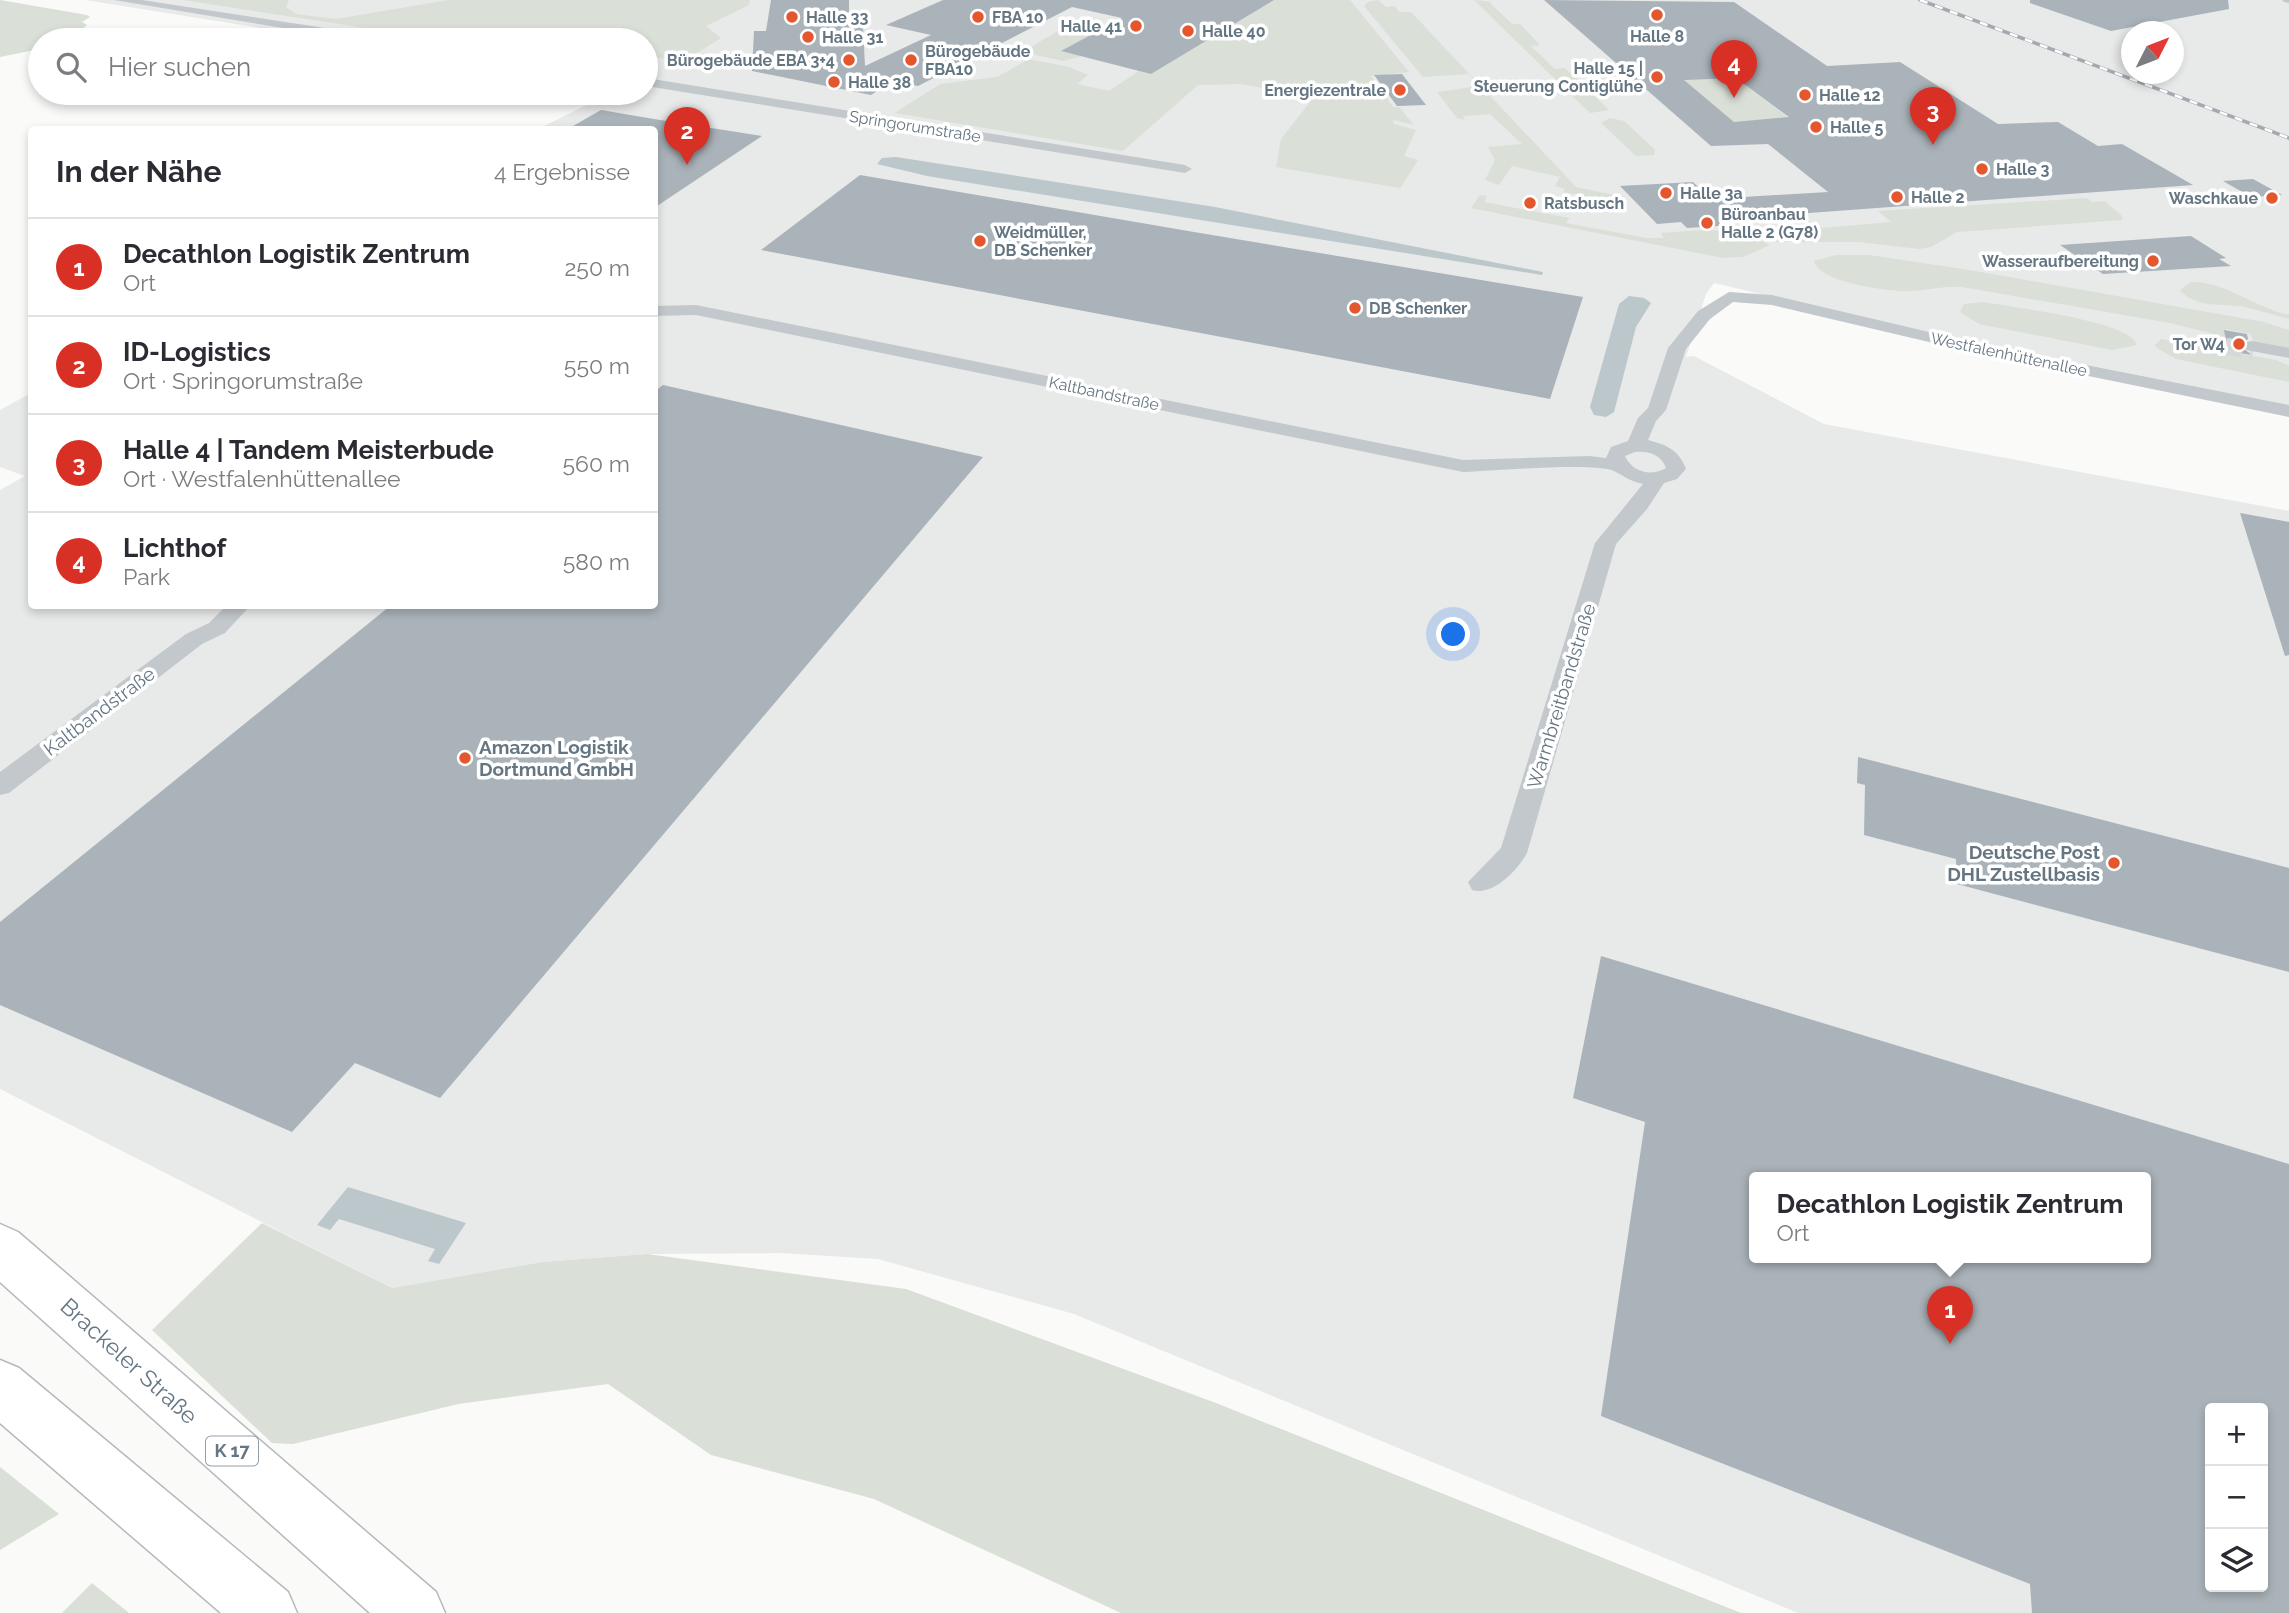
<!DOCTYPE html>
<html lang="de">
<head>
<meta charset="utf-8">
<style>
	:root { --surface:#fff; --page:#f2f2f3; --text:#2b2b33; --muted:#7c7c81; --line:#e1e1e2; --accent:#d93025 }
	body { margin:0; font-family:Raleway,sans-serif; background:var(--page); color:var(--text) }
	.controls { position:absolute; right:21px; bottom:21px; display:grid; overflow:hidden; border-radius:7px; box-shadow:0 4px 10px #0003 }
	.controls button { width:63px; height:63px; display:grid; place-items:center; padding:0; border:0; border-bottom:2px solid var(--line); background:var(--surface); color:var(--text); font:35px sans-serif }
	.compass { position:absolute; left:2121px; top:21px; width:63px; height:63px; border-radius:50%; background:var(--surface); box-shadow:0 4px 10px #0003; rotate:48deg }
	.you { position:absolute; left:1454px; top:635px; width:24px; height:24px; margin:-18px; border:5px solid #fff; border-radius:50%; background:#1a73e8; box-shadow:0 0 0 10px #1a73e833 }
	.badge { display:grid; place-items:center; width:46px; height:46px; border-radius:50%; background:var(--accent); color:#fff; font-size:23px; font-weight:700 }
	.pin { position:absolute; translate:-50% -58px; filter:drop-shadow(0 2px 4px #0008) }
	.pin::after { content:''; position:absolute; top:37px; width:24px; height:21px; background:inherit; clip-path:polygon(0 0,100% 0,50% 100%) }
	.popup { position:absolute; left:1749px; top:1172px; width:402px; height:91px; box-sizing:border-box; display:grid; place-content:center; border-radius:7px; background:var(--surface); filter:drop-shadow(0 2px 5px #0005); font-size:23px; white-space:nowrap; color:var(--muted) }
	.popup b { font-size:26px; color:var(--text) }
	.popup::after { content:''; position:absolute; left:50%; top:100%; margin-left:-14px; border:14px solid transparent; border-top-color:var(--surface) }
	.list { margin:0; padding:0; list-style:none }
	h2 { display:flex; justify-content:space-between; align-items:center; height:91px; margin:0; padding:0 28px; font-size:30px }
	h2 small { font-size:23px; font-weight:400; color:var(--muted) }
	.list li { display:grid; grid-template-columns:46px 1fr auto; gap:21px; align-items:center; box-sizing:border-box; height:98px; padding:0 28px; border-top:2px solid var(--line) }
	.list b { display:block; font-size:26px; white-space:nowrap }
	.list p { margin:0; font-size:23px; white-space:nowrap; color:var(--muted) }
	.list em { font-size:23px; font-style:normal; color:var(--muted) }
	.icon { flex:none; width:38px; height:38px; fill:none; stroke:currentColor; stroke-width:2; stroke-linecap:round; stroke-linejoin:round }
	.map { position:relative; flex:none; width:2289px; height:1613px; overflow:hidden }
	.search { position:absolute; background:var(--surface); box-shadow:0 4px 10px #0003; left:28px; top:28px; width:630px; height:77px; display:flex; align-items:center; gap:18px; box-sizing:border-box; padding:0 24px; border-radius:38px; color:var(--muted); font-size:26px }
	.panel { position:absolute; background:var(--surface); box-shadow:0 4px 10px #0003; left:28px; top:126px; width:630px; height:483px; border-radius:7px }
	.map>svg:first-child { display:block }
</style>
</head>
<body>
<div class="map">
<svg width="2289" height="1613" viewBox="0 0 2289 1613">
	<rect width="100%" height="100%" fill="#fafaf8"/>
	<path fill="#e8e9e9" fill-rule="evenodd" d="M85 0H2289V405L1936 335 1714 283 1706 294 1686 357 1694 356 1824 424 2289 511V1613H1798L1074 1314 878 1259 781 1253 647 1254 542 1262 392 1288 0 1089V490L25 476 0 467V410L31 393 32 606H654V130L538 129 611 93H646V40H336ZM2132 32H2174V74H2132ZM1754 1178H2146V1258H1754ZM2210 1408H2263V1587H2210Z"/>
	<path fill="#dadfd7" d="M0 0 87 15 90 17 82 22 87 25 69 40H40V49L0 57Z
		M183 0H289L286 7 296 14 336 19 449 0H750L749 5 706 26 721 38C698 53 686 61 658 58L646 39 444 40Z
		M1274 0H1350L1409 72 1371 76 1393 107H1399L1414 125 1393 120 1394 124 1416 130 1404 156 1418 160 1400 188 1276 167 1281 139 1314 97 1241 84 1198 85 1123 151 895 113 940 84 997 77 1029 59 1069 67 1088 75 1077 84 1109 91 1139 71 1151 74Z
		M1378 0 1386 7 1395 6 1399 12H1411L1576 187 1614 195 1628 204 1564 192 1565 189 1555 186 1560 177 1512 166 1499 185 1485 180 1495 160 1488 147 1522 144 1490 114 1463 116 1465 120 1457 118 1437 92 1479 86 1469 74 1423 77 1364 6 1368 2Z
		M1474 0 1495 2H1489L1512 24H1520L1540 45 1531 46 1555 69 1565 68 1609 110 1590 113Z
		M1063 28 1093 34 1062 51 1083 56 1063 61 1022 52Z
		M1654 56 1736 78 1789 118 1734 122Z
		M1610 118 1624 121 1655 150 1654 155 1636 156 1601 123Z
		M1480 195 1487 196 1484 202 1569 218 1566 223 1646 238H1664L1661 233C1701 230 1733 225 1770 245L1743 257 1723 258 1471 208Z
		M2086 198 2093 202 2105 201 2122 216V220L1957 232 1931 247 1919 249 1859 242H1776L1762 233 1891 222 1878 211Z
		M1836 255H1869L1969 270 2264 322 2289 330V349L2254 344 2251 334 2225 329 2226 337 2170 323 1962 287C1941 285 1923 292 1902 291 1880 290 1820 282 1814 261Z
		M2191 282C2225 281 2255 308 2289 315V319C2274 316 2260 310 2245 307 2223 303 2196 309 2180 290Z
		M1983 302C2010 307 2132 321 2137 345L2112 350 1979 324 1960 312 1964 304Z
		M2161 339 2276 360 2289 366V382L2176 359 2157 348 2155 345Z
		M262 1223 392 1288 542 1262 647 1254 906 1289 1216 1403 1741 1613H1121L874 1499 711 1455 608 1384 458 1404 293 1444 272 1443 152 1330Z
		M0 1467 59 1514 0 1550Z
		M92 1583 129 1613H62Z"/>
	<path fill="#bbc7cb" d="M896 157 1215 207 1543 272 1542 275 927 176 877 164 882 158Z
		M1629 296 1644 298 1651 303 1636 327 1614 412 1606 417 1594 415 1590 407 1619 304Z
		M348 1187 466 1223 439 1264 428 1261 435 1249 339 1219 330 1230 317 1225Z"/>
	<path fill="#aab3b9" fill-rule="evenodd" d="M771 0H849V27L863 26 865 66 931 35 886 25 943 0H1274L1151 74 1061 51 1122 18 1072 7 918 86 892 81 871 95 752 71 754 31H766Z
		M1544 0 1734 2 1827 66 1900 62 1998 124 2058 122 2098 146 2122 144 2193 185 1727 219 1733 225 1687 228 1681 222 1657 224 1620 186 1693 182 1711 199 1828 192 1768 144 1711 146ZM1736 78 1789 117 1734 122 1684 80Z
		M2030 0H2228L2229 9 2111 31 2030 3Z
		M1402 74 1426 105 1397 106 1374 75Z
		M601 110 654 119 762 136 654 208V130H566Z
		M860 175 1194 232 1583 297 1550 399 761 250Z
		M2253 179 2282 195 2251 197 2223 181Z
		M2191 236 2226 258 2219 259 2231 266 2103 274 2060 245Z
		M2224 330 2247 334 2248 339 2240 346 2252 355 2228 351Z
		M663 385 983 457 440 1098 355 1063 292 1132 0 1005V922L390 606H654V392Z
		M2240 513 2289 522V655L2285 656Z
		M1858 757 2289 868V972L1957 884 1956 859 1864 835 1865 785 1857 783Z
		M1601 956 2289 1164V1613H2032L2030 1584 1601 1416 1645 1122 1573 1098ZM1754 1178H2146V1258H1754ZM2210 1408H2263V1587H2210Z"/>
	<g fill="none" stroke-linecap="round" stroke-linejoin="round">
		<path stroke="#d5d9db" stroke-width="17" stroke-dasharray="17 8" stroke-linecap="butt" d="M2226 346 2253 351"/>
		<g stroke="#b4b9bd" stroke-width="3">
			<path id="trunk" d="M0 1224 18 1232 436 1592 445 1613H370L0 1282Z
				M0 1360 19 1368 288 1592 297 1613H221L0 1423Z"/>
		</g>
		<path fill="#c3c8cc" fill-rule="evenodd" d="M114 0H142L377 36 383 40H356Z
			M2282 0H2289V3L2284 2Z
			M646 78 1185 165 1192 169 1185 173 646 86Z
			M1729 292 1772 295 1980 344 2289 405V417L1980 354 1772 305 1733 302 1710 319 1686 349 1666 410 1656 421 1648 440C1667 445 1679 450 1686 469L1677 479 1664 483 1647 509 1616 544 1527 853C1517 871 1493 896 1472 890L1468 882 1501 848 1595 543 1643 484C1631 482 1624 476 1614 471 1595 462 1490 471 1463 472L696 315 654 316V306L696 305 1463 460 1589 456 1606 458 1611 447 1628 441 1638 418 1648 408 1668 348 1698 311ZM1635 452C1648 451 1661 454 1666 468 1651 477 1632 472 1625 456Z
			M2252 341 2289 348V358L2246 350 2243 346 2246 342Z
			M226 606H250L225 633 202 644 9 793 0 795V772L186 634 209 623Z"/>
		<use href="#trunk" fill="#fff" fill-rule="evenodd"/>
		<g stroke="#a2aab0" stroke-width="3.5">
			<path id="rail" d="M1920 0 2289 138"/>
		</g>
		<use href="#rail" stroke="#fff" stroke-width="2.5" stroke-dasharray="8" stroke-linecap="butt"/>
	</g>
	<g fill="#e4572e" stroke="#fff" stroke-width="2.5">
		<circle cx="1657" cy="15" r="7"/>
		<circle cx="792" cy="17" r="7"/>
		<circle cx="978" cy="17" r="7"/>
		<circle cx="1136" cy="26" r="7"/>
		<circle cx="1188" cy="31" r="7"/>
		<circle cx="808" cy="37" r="7"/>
		<circle cx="849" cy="60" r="7"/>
		<circle cx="911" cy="60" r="7"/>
		<circle cx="1657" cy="77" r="7"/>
		<circle cx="834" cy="82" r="7"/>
		<circle cx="1400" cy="90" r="7"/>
		<circle cx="1805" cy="95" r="7"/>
		<circle cx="1816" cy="127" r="7"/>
		<circle cx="1982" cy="169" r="7"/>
		<circle cx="1666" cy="193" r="7"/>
		<circle cx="1897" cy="197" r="7"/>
		<circle cx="2272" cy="198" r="7"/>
		<circle cx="1530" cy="203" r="7"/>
		<circle cx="1707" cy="223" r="7"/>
		<circle cx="980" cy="241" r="7"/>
		<circle cx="2153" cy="261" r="7"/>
		<circle cx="1355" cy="308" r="7"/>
		<circle cx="2239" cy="344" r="7"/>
		<circle cx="465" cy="758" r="7"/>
		<circle cx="2114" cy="863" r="7"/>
	</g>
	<g text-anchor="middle" stroke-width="7" stroke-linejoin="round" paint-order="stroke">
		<g font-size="16" font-weight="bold" fill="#657683" stroke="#fff" text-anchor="start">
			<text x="806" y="23">Halle 33</text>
			<text x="992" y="23">FBA 10</text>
			<text x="1122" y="32" text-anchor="end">Halle 41</text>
			<text x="1202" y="37">Halle 40</text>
			<text x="1657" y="42" text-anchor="middle">Halle 8</text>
			<text x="822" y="43">Halle 31</text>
			<text x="925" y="57">Bürogebäude<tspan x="925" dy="18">FBA10</tspan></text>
			<text x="835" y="66" text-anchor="end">Bürogebäude EBA 3+4</text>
			<text x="1643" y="74" text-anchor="end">Halle 15 |<tspan x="1643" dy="18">Steuerung Contiglühe</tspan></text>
			<text x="848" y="88">Halle 38</text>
			<text x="1386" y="96" text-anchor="end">Energiezentrale</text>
			<text x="1819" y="101">Halle 12</text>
			<text x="1830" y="133">Halle 5</text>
			<text x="1996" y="175">Halle 3</text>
			<text x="1680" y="199">Halle 3a</text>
			<text x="1911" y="203">Halle 2</text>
			<text x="2258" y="204" text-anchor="end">Waschkaue</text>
			<text x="1544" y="209">Ratsbusch</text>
			<text x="1721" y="220">Büroanbau<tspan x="1721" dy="18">Halle 2 (G78)</tspan></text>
			<text x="994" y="238">Weidmüller,<tspan x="994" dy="18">DB Schenker</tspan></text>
			<text x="2139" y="267" text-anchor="end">Wasseraufbereitung</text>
			<text x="1369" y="314">DB Schenker</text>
			<text x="2225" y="350" text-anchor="end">Tor W4</text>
		</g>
		<g font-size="16" fill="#657683" stroke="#fff">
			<text transform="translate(915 126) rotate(9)" y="6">Springorumstraße</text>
			<text transform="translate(2009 354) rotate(12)" y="6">Westfalenhüttenallee</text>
			<text transform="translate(1104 393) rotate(12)" y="6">Kaltbandstraße</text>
		</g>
		<rect fill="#fff" stroke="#939fa8" stroke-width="2" x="206" y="1436.5" width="52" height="29" rx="5"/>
		<g font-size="18" font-weight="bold" fill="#657683">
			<text x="232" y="1457">K 17</text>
		</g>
		<g font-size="19" fill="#657683" stroke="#fff">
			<text transform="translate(1561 696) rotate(-73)" y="7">Warmbreitbandstraße</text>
			<text transform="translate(99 711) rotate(-37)" y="7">Kaltbandstraße</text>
		</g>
		<g font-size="19" font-weight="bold" fill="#657683" stroke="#fff" text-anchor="start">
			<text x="479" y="754">Amazon Logistik<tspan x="479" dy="22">Dortmund GmbH</tspan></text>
			<text x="2100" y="859" text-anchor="end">Deutsche Post<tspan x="2100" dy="22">DHL Zustellbasis</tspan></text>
		</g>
		<g font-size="23" fill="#657683" stroke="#fff">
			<text transform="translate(129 1361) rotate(42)" y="8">Brackeler Straße</text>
		</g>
	</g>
</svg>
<div class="controls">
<button>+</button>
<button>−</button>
<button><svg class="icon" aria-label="layers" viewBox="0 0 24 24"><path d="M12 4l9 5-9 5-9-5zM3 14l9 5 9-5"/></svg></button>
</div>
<svg class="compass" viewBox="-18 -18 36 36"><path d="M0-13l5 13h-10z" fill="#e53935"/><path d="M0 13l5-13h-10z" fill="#7c7c81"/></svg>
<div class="you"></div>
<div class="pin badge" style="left:1950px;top:1344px">1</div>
<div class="popup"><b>Decathlon Logistik Zentrum</b>Ort</div>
<div class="pin badge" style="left:687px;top:165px">2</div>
<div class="pin badge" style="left:1933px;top:145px">3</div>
<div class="pin badge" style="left:1734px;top:98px">4</div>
<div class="search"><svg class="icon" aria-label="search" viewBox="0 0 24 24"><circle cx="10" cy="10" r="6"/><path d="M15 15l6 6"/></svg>Hier suchen</div>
<section class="panel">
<h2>In der Nähe<small>4 Ergebnisse</small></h2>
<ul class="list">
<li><span class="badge">1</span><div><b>Decathlon Logistik Zentrum</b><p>Ort</p></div><em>250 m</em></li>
<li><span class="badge">2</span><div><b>ID-Logistics</b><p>Ort · Springorumstraße</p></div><em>550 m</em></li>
<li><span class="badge">3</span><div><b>Halle 4 | Tandem Meisterbude</b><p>Ort · Westfalenhüttenallee</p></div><em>560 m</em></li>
<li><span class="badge">4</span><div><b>Lichthof</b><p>Park</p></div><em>580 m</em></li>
</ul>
</section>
</div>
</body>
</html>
